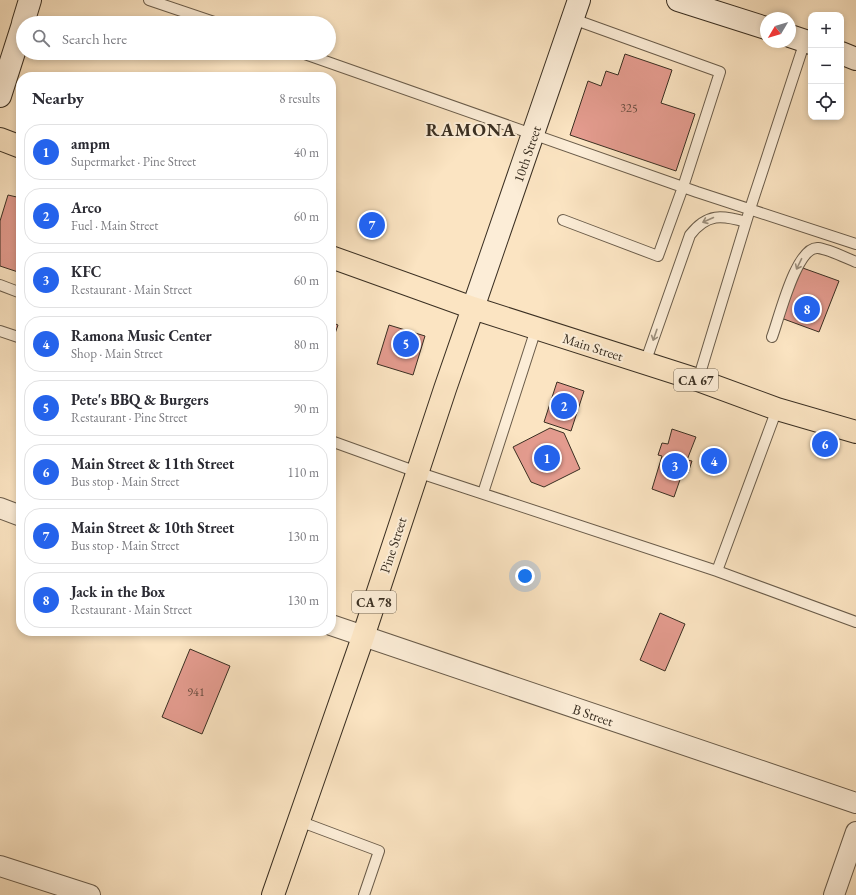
<!DOCTYPE html>
<html lang="en">
<head>
<meta charset="utf-8">
<style>
	:root { --surface:#fff; --page:#f7f7f7; --text:#2b2b33; --muted:#7c7c81; --line:#e1e1e2; --accent:#2563eb }
	body { margin:0; font-family:"EB Garamond",serif; background:var(--page); color:var(--text) }
	.controls { position:absolute; right:12px; top:12px; display:grid; overflow:hidden; border-radius:8px; box-shadow:0 2px 6px #0003 }
	.controls button { width:36px; height:36px; display:grid; place-items:center; padding:0; border:0; border-bottom:1px solid var(--line); background:var(--surface); color:var(--text); font:20px sans-serif }
	.compass { position:absolute; left:760px; top:12px; width:36px; height:36px; border-radius:50%; background:var(--surface); box-shadow:0 2px 6px #0003; rotate:232deg }
	.you { position:absolute; left:525px; top:576px; width:14px; height:14px; margin:-10px; border:3px solid #fff; border-radius:50%; background:#1a73e8; box-shadow:0 0 0 6px #1a73e833 }
	.badge { display:grid; place-items:center; width:26px; height:26px; border-radius:50%; background:var(--accent); color:#fff; font-size:13px; font-weight:700 }
	.pin { position:absolute; translate:-50% -50%; border:2px solid #fff; box-shadow:0 1px 4px #0006 }
	.list { margin:0; padding:0; list-style:none }
	h2 { display:flex; justify-content:space-between; align-items:center; height:52px; margin:0; padding:0 16px; font-size:17px }
	h2 small { font-size:13px; font-weight:400; color:var(--muted) }
	.list li { display:grid; grid-template-columns:26px 1fr auto; gap:12px; align-items:center; box-sizing:border-box; height:56px; margin:0 8px 8px; padding:0 8px; border:1px solid var(--line); border-radius:16px }
	.list b { display:block; font-size:15px; white-space:nowrap }
	.list p { margin:0; font-size:13px; white-space:nowrap; color:var(--muted) }
	.list em { font-size:13px; font-style:normal; color:var(--muted) }
	.icon { flex:none; width:22px; height:22px; fill:none; stroke:currentColor; stroke-width:2; stroke-linecap:round; stroke-linejoin:round }
	.map { position:relative; flex:none; width:856px; height:895px; overflow:hidden }
	.search { position:absolute; background:var(--surface); box-shadow:0 2px 6px #0003; left:16px; top:16px; width:320px; height:44px; display:flex; align-items:center; gap:10px; box-sizing:border-box; padding:0 14px; border-radius:22px; color:var(--muted); font-size:15px }
	.panel { position:absolute; background:var(--surface); box-shadow:0 2px 6px #0003; left:16px; top:72px; width:320px; height:564px; border-radius:16px }
	.map>svg:first-child { display:block }
</style>
</head>
<body>
<div class="map">
<svg width="856" height="895" viewBox="0 0 856 895">
	<rect width="100%" height="100%" fill="#fbe4c2"/>
	<filter id="stains"><feTurbulence type="fractalNoise" baseFrequency=".005" numOctaves="4"/><feColorMatrix values="0 0 0 0 .2 0 0 0 0 .09 0 0 0 0 .02 0 0 0 .5 -.17"/></filter>
	<radialGradient id="worn" r=".72"><stop offset=".6" stop-color="#630" stop-opacity="0"/><stop offset="1" stop-color="#630" stop-opacity=".3"/></radialGradient>
	<path fill="#e39b8e" stroke="#3a2f22" d="M625 54 672 70 661 103 695 114 676 171 570 135 588 81 601 86 606 71 618 75Z
		M8 195 21 198V273L0 266V221Z
		M800 267 839 281 819 332 781 318Z
		M331 322 338 325 331 345Z
		M389 325 425 336 413 375 377 364Z
		M557 382 584 391 571 431 544 422Z
		M550 428 564 433 580 469 544 487 531 482 513 447Z
		M672 429 696 437 687 460 692 461 688 473 683 471 674 497 652 489 662 456 658 455 662 443 668 444Z
		M660 613 685 624 665 671 640 660Z
		M190 649 230 666 202 734 162 717Z"/>
	<g fill="none" stroke-linecap="round" stroke-linejoin="round">
		<g stroke="#6a5c4a" stroke-width="12">
			<path id="lane" d="M149 0 217 23
				M302 53 697 192 856 244
				M563 220 658 256 683 187 720 72 573 19
				M0 285 21 293
				M0 331 21 338
				M772 337C779 319 796 246 818 248 828 249 846 258 856 262
				M645 363 690 235C707 213 722 215 746 222
				M698 380 750 209 805 41
				M331 441 417 472 717 571 856 622
				M483 493 536 329
				M717 571 777 409
				M299 821 379 851 364 895"/>
		</g>
		<g stroke="#6a5c4a" stroke-width="22">
			<path id="street" d="M0 508 21 516
				M331 625 856 803
				M0 866 90 895
				M834 895 856 832"/>
		</g>
		<g stroke="#3a2f22" stroke-width="24">
			<path id="secondary" d="M678 0 766 28
				M23 23 30 0
				M790 36 811 43
				M841 53 856 59
				M0 96 23 24
				M473 308 579 0"/>
		</g>
		<g stroke="#3a2f22" stroke-width="24">
			<path id="primary" d="M0 139 21 147
				M331 257 473 308 698 380 777 409 856 432
				M273 895 363 637 445 389 473 308"/>
		</g>
		<use href="#lane" stroke="#fcedd7" stroke-width="10"/>
		<use href="#street" stroke="#fcedd7" stroke-width="20"/>
		<use href="#secondary" stroke="#fcedd7" stroke-width="22"/>
		<use href="#primary" stroke="#fbe4c2" stroke-width="22"/>
	</g>
	<defs><path id="oneway-shaft" d="M-6 0H5M1.5-3L5.5 0L1.5 3" fill="none" stroke-width="1.6" stroke-linecap="round" stroke-linejoin="round"/></defs>
	<g stroke="#9b8e7c">
		<use href="#oneway-shaft" transform="translate(708 220) rotate(156)"/>
		<use href="#oneway-shaft" transform="translate(799 264) rotate(116)"/>
		<use href="#oneway-shaft" transform="translate(655 335) rotate(109)"/>
	</g>
	<g text-anchor="middle" stroke-width="4" stroke-linejoin="round" paint-order="stroke">
		<g font-size="12" fill="#644a3d">
			<text x="629" y="112">325</text>
			<text x="196" y="696">941</text>
		</g>
		<g fill="#fcedd7" stroke="#746858" stroke-width="1">
			<rect x="674" y="369" width="44" height="22" rx="3"/>
			<rect x="352" y="591" width="44" height="22" rx="3"/>
		</g>
		<g font-size="13" font-weight="bold" fill="#3a2f22">
			<text x="696" y="385">CA 67</text>
			<text x="374" y="607">CA 78</text>
		</g>
		<g font-size="14" fill="#3a2f22" stroke="#fcedd7">
			<text transform="translate(527 154) rotate(-71)" y="5">10th Street</text>
			<text transform="translate(593 347) rotate(18)" y="5">Main Street</text>
			<text transform="translate(393 545) rotate(-72)" y="5">Pine Street</text>
			<text transform="translate(593 715) rotate(19)" y="5">B Street</text>
		</g>
		<g font-size="18" font-weight="bold" letter-spacing="1" fill="#3a2f22" stroke="#fcedd7">
			<text x="471" y="136">RAMONA</text>
		</g>
	</g>
	<rect width="100%" height="100%" filter="url(#stains)"/>
	<rect width="100%" height="100%" fill="url(#worn)"/>
</svg>
<div class="controls">
<button>+</button>
<button>−</button>
<button><svg class="icon" aria-label="locate" viewBox="0 0 24 24"><circle cx="12" cy="12" r="6"/><path d="M12 2v4M12 18v4M2 12h4M18 12h4"/></svg></button>
</div>
<svg class="compass" viewBox="-18 -18 36 36"><path d="M0-13l5 13h-10z" fill="#e53935"/><path d="M0 13l5-13h-10z" fill="#7c7c81"/></svg>
<div class="you"></div>
<div class="pin badge" style="left:547px;top:458px">1</div>
<div class="pin badge" style="left:564px;top:406px">2</div>
<div class="pin badge" style="left:675px;top:466px">3</div>
<div class="pin badge" style="left:714px;top:461px">4</div>
<div class="pin badge" style="left:406px;top:344px">5</div>
<div class="pin badge" style="left:825px;top:444px">6</div>
<div class="pin badge" style="left:372px;top:225px">7</div>
<div class="pin badge" style="left:807px;top:309px">8</div>
<div class="search"><svg class="icon" aria-label="search" viewBox="0 0 24 24"><circle cx="10" cy="10" r="6"/><path d="M15 15l6 6"/></svg>Search here</div>
<section class="panel">
<h2>Nearby<small>8 results</small></h2>
<ul class="list">
<li><span class="badge">1</span><div><b>ampm</b><p>Supermarket · Pine Street</p></div><em>40 m</em></li>
<li><span class="badge">2</span><div><b>Arco</b><p>Fuel · Main Street</p></div><em>60 m</em></li>
<li><span class="badge">3</span><div><b>KFC</b><p>Restaurant · Main Street</p></div><em>60 m</em></li>
<li><span class="badge">4</span><div><b>Ramona Music Center</b><p>Shop · Main Street</p></div><em>80 m</em></li>
<li><span class="badge">5</span><div><b>Pete's BBQ &amp; Burgers</b><p>Restaurant · Pine Street</p></div><em>90 m</em></li>
<li><span class="badge">6</span><div><b>Main Street &amp; 11th Street</b><p>Bus stop · Main Street</p></div><em>110 m</em></li>
<li><span class="badge">7</span><div><b>Main Street &amp; 10th Street</b><p>Bus stop · Main Street</p></div><em>130 m</em></li>
<li><span class="badge">8</span><div><b>Jack in the Box</b><p>Restaurant · Main Street</p></div><em>130 m</em></li>
</ul>
</section>
</div>
</body>
</html>
